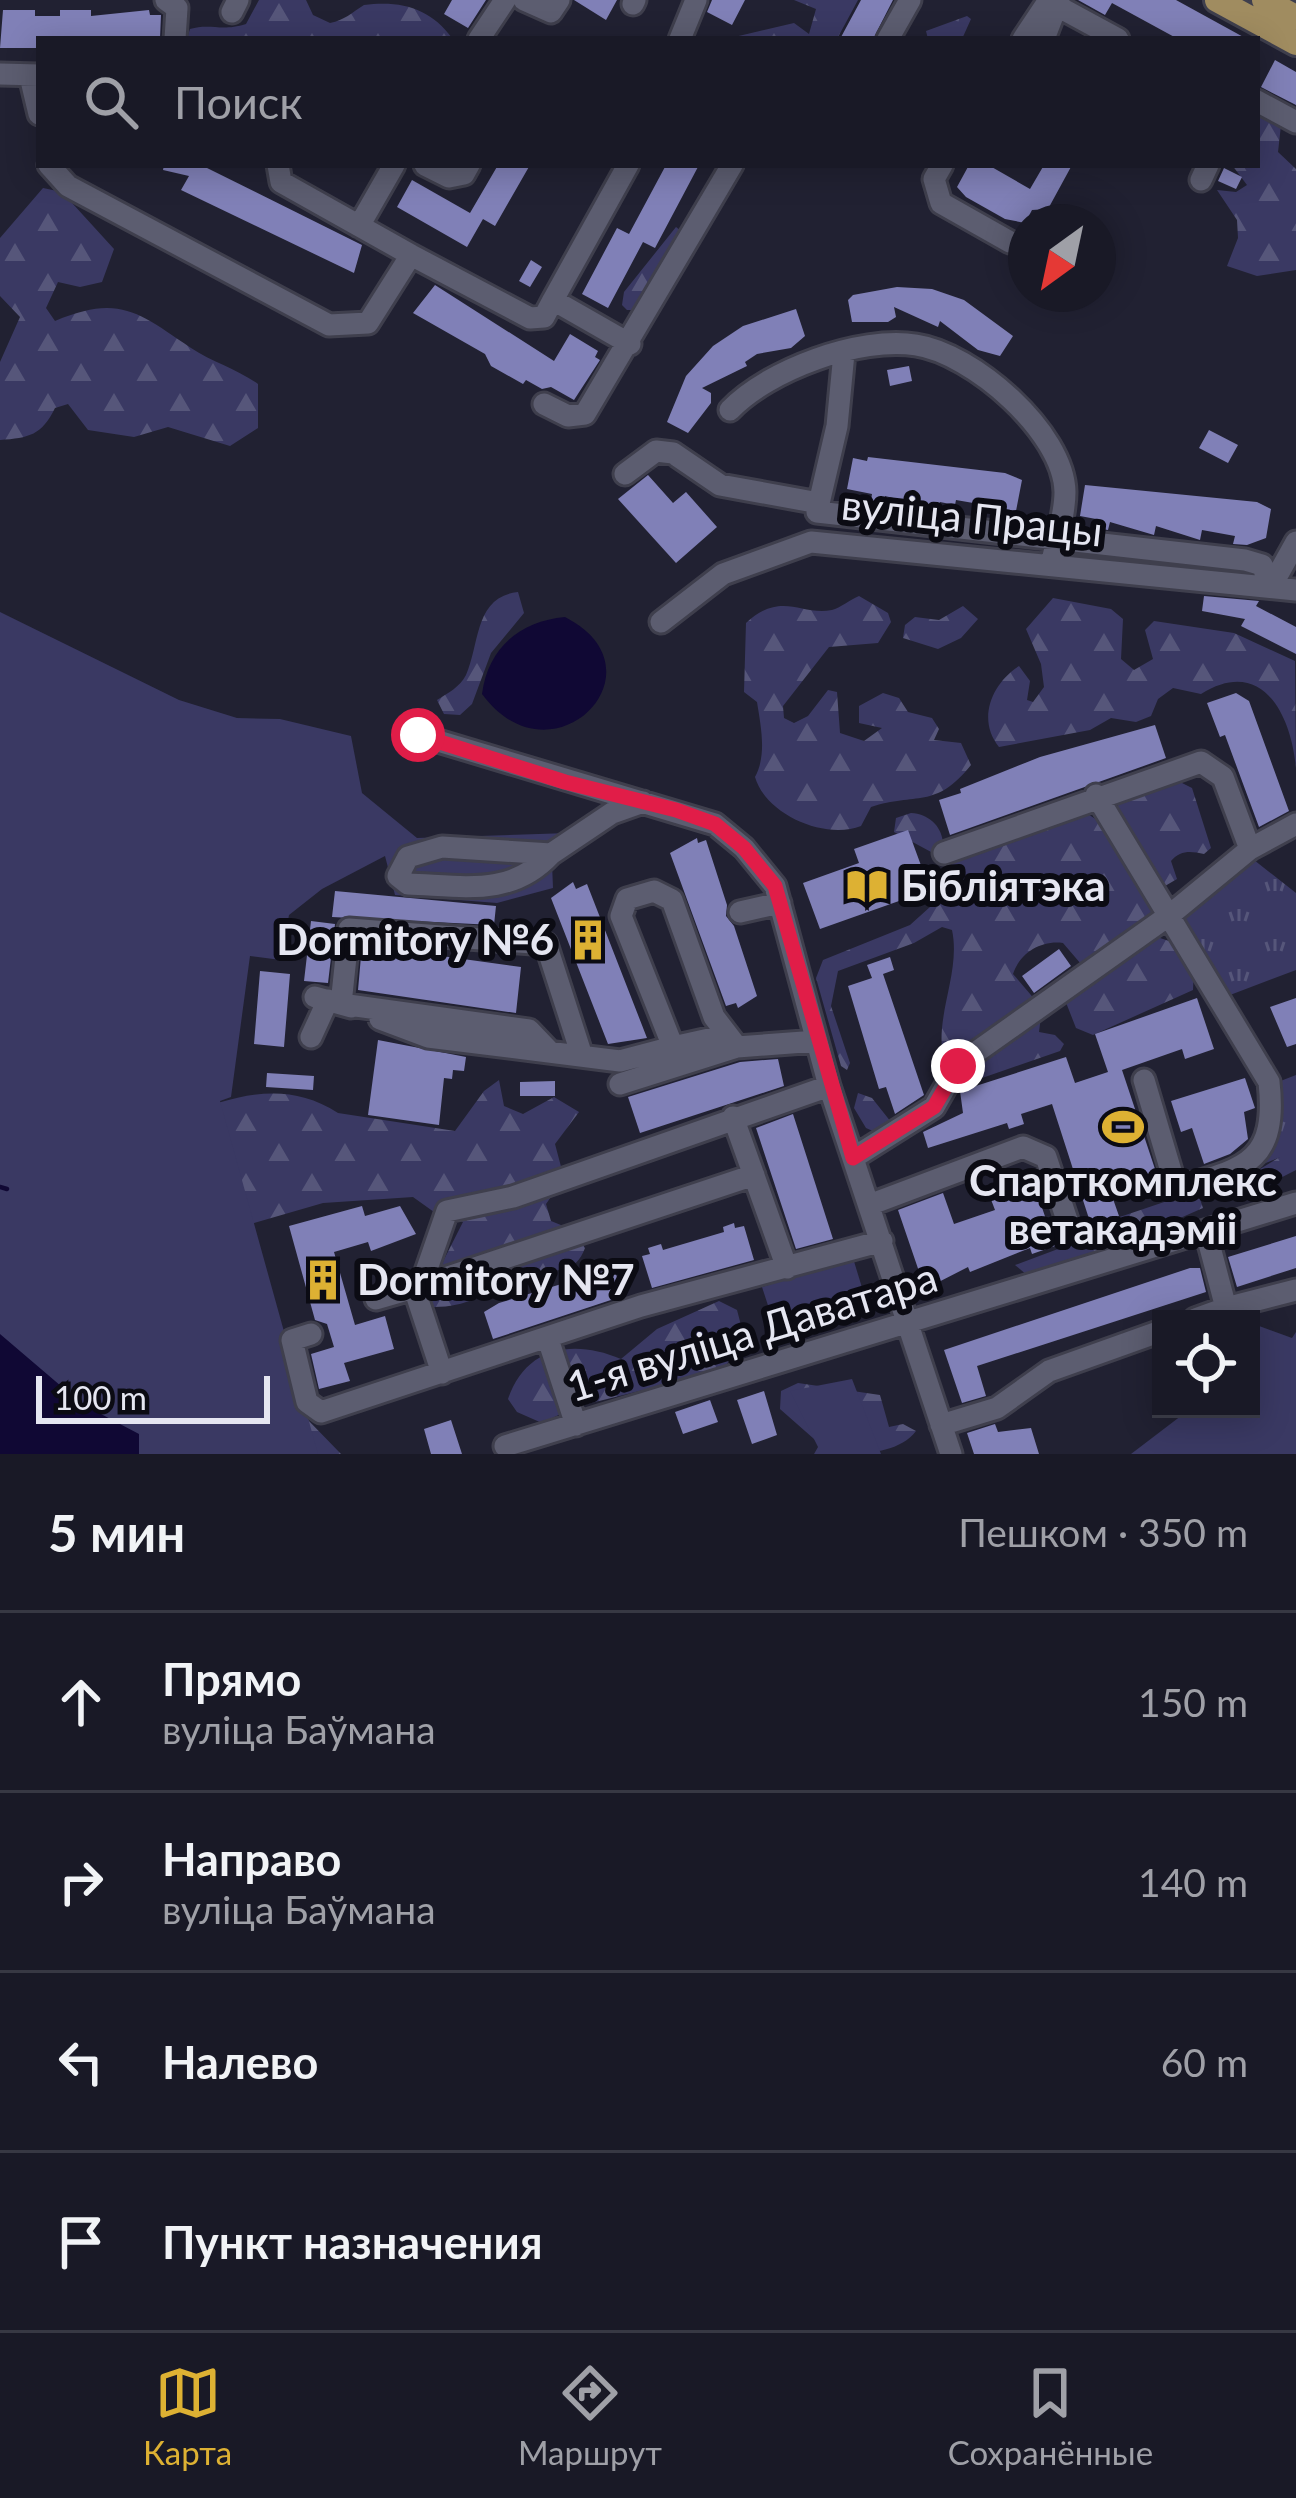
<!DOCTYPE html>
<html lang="ru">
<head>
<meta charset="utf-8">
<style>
	:root { --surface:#191926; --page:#262632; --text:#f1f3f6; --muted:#9fa0a7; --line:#373843; --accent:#ddb133 }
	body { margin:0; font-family:Lato,sans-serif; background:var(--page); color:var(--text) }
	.controls { position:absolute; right:36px; bottom:36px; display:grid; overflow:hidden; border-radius:0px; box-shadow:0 6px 30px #0003 }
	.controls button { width:108px; height:108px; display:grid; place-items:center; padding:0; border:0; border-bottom:3px solid var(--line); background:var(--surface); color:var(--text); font:60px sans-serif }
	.compass { position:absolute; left:1008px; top:204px; width:108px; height:108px; border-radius:50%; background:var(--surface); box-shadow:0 6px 30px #0003; rotate:213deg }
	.scale { position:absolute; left:36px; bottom:30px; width:234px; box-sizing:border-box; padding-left:12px; border:6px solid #e5e6f1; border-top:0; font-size:33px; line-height:42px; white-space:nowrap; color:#e5e6f1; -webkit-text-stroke:9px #0b0b13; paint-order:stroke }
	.stop { position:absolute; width:36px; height:36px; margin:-27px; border:9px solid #e11d48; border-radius:50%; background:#fff }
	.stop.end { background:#e11d48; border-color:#fff; box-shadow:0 3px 12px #0008 }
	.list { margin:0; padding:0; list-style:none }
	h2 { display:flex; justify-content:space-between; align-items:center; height:156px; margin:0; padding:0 48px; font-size:51px }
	h2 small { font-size:39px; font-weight:400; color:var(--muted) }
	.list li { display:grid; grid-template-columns:78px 1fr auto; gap:36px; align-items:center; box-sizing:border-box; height:180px; padding:0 48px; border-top:3px solid var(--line) }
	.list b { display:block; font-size:45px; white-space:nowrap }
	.list p { margin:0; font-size:39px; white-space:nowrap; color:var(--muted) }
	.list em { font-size:39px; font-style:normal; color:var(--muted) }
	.icon { flex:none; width:66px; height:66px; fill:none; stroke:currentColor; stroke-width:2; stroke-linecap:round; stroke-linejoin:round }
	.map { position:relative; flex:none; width:1296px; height:1454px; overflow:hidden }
	.search { position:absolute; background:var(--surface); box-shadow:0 6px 30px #0003; left:36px; right:36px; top:36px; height:132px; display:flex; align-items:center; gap:30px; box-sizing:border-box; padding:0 42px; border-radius:0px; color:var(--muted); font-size:45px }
	.sheet { height:876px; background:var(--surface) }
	nav { display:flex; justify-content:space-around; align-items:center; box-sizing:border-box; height:168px; border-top:3px solid var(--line); background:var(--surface); font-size:33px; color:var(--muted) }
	nav a { display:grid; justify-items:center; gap:6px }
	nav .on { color:var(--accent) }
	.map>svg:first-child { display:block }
</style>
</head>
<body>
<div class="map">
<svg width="1296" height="1454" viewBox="0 0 1296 1454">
	<defs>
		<pattern id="grass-tufts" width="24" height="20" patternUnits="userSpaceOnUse" patternTransform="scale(3)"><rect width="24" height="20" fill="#3a3963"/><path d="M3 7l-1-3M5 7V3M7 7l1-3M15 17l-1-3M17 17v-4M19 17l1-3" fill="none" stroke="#56567a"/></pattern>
		<pattern id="forest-firs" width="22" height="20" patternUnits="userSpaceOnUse" patternTransform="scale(3)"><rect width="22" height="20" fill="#3a3963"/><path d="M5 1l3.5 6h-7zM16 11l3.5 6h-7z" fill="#56567a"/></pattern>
	</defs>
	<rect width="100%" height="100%" fill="#212132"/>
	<path fill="url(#grass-tufts)" d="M967 16 971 19 962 39H928L926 31Z
		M1254 860 1296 893V970L1230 995 1183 915Z
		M1296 1075V1151L1258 1166 1281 1116 1278 1082Z"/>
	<path fill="url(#forest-firs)" d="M259 0H306L313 15 330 23C345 20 351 13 364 5 402 0 431 9 452 38H187L190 29C211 23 221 32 246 24Z
		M794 0H858L837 39H726L794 23 809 34 816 9Z
		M1257 107 1281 125 1278 152 1296 169V270L1257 276 1227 266 1238 238 1237 220 1217 190 1236 192 1247 185 1232 165H1257Z
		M43 188 62 192 114 249 102 282 80 287 58 282 46 308 55 321C119 294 138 312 191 348 212 362 237 369 258 384V428L230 446 168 427 134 437 88 430 68 404 55 408C42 435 29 438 0 440V362L20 317 0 296V238Z
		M676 227 681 231 635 310H627L622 305 624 292Z
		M518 592 524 613 491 653 472 704 460 715 444 714 437 700C448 693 460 687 466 675 480 644 474 597 518 592Z
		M859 596 888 613 891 622 878 643 829 647 783 706 784 718 794 723 808 716 828 690 837 692 840 733 864 741 882 728 859 723V706L883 693 899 698 908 712 932 718 939 729 934 740 961 743 971 765C935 810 916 792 871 807L861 826C825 840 766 815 755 777 767 755 761 727 757 702L744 692 746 623C782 590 800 616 832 610 840 608 851 599 859 596Z
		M1053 598 1111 609 1123 619 1121 659 1134 670 1153 659 1145 630 1154 621 1234 633 1295 661 1296 768C1291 714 1262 656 1201 694L1173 688 1158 699 1151 716 1136 722 1111 718 1090 730 999 747C977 720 991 684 1019 666L1030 681 1027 700 1033 702 1044 687 1041 664 1026 629Z
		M963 606 978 619 961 638 938 649 903 638 905 625 915 617 939 620Z
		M1178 781 1192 788 1211 848 1204 854C1191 851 1180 850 1171 861L1177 879 1165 886 1116 811 1120 799Z
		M911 813C928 814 941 825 943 842L933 853 894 832 896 818Z
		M1086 813 1105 825 1156 904C1147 927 1107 960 1081 964L1063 943C1041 940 1020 953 1013 974L1042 1008 1039 1032 1055 1035 1064 1044 1060 1051 962 1085 954 1082C922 1034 963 981 952 930L942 927 914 943 838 971 831 1006 850 1063 847 1070 841 1066 816 978 823 960 910 925 930 907 955 857Z
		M1154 936 1175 943 1194 965 1193 990 1093 1035 1076 1028 1065 1000Z
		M499 1080 504 1106 523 1114 554 1097 579 1112 555 1144 564 1178 546 1204 551 1221 573 1230 585 1248C573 1281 546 1265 521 1276 488 1291 471 1307 434 1307L425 1297 463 1222 434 1212 413 1197 323 1203 254 1223 247 1266 308 1420 341 1454H200L182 1115C236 1096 285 1079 338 1113L455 1131 484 1091Z
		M858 1093 872 1098 891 1122 882 1135 866 1128 854 1108Z
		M1296 1147V1170L1251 1193 1244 1191 1247 1177Z
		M1185 1195 1200 1199 1203 1208 1082 1261 1027 1275 1015 1265 1058 1249 1093 1226Z
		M719 1301 737 1310 743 1333 724 1370 575 1407 542 1423 517 1412 508 1399C526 1346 574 1339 621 1359L657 1329Z
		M798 1383 880 1395 889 1427 903 1424 916 1431C898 1454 863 1454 830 1453L780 1409 781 1391Z"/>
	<path fill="#3a3963" d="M0 612 179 700 237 718 280 719 351 736 362 793 417 838 569 833 552 863 553 888 497 903 395 895 385 856 322 889 289 915 281 960 250 956 231 1097 220 1101 318 1454H0Z
		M853 1258 867 1304 777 1333 762 1287Z
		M1251 1323 1292 1338 1296 1332V1454H1131L1190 1409H1251Z
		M852 1379 881 1454H814L818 1447 790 1391Z"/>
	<path fill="#100834" d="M565 617C669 670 552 789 482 694 488 648 520 621 565 617Z
		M0 1334 82 1404 139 1434V1454H0Z"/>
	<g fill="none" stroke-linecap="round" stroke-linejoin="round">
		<path stroke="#100834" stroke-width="4.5" d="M0 1187 7 1189"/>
	</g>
	<path fill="#8080b7" d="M452 0H486L468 28 444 14Z
		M574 0H617L606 20Z
		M712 0H745L732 25 707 12Z
		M861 0H893L873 39H840Z
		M1078 0H1176L1247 39H1178L1112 3 1105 15Z
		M3 10H35V16H60V10H91V16L149 10 150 15H161L160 39H39V48H0Z
		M1275 60 1296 72V105L1261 87Z
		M164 165H201L362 245 354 273 181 190 189 176 163 170Z
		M498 165H530L495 226 483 219 467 247 397 207 412 180 470 213Z
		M666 165H699L655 248 643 242 608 308 582 294 617 228 629 234Z
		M969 165 990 166 1030 189 1044 165H1072L1048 209 1032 210 1025 223 1005 219 966 197 957 187Z
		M1224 168 1242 177 1236 189 1218 181Z
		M531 260 542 267 530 287 519 281Z
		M435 285 554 361 570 334 598 351 595 357 600 360 574 400 551 387 542 389 526 380 523 384 491 366 485 354 413 313Z
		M897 287 932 289 964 300 1013 336 1000 356 978 350 940 321 938 327 894 307 896 317 888 322H852L848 300 853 295Z
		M796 309 805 336 791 348 757 354 745 362 747 366 702 388 711 393V403L688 433 667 422 686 376 713 346 743 326Z
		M909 366 912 381 890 386 887 370Z
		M1209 430 1238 445 1228 463 1199 448Z
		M868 457 1005 473 1022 480 1016 511 994 507 993 514 978 511 979 504 956 500 955 505 940 502 939 509 885 496 884 503 871 500 872 494 847 489 853 458 867 461Z
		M648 475 673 503 686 492 717 527 676 563 618 499Z
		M1085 485 1257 502 1271 509 1266 538 1247 545 1233 544 1235 536 1202 530 1200 540 1156 526 1154 535 1110 522 1108 530 1095 528 1096 519 1080 516Z
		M1204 596 1259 601 1256 606 1296 627V654L1241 626 1245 619 1202 611Z
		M1236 693 1249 701 1289 811 1259 827 1225 735 1220 737 1207 703Z
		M1155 725 1166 758 950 835 939 800 961 793 960 789 1040 757Z
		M908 830 930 890 820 929 803 883 859 863 854 849Z
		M697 838 698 843 706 840 727 905 726 916 734 926 757 996 738 1008 736 1003 726 1006 670 853Z
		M573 882 576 889 587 884 647 1038 608 1044 551 898Z
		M335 891 496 906 494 925 332 917Z
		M311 921 335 924 328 983 304 981Z
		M362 945 521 967 516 1013 358 990Z
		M1059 949 1071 966 1034 993 1022 976Z
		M890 957 894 970 883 974 924 1095 895 1114 886 1087 879 1089 848 986 872 978 867 965Z
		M260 971 290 974 284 1047 254 1044Z
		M1197 998 1214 1049 1185 1059 1182 1049 1122 1070 1157 1175 1151 1177 1153 1183 1112 1196 1119 1216 1091 1225 1052 1104 1021 1114 1024 1124 1009 1129 1007 1123 928 1148 923 1132 963 1113 960 1091 1066 1057 1075 1083 1108 1072 1095 1034Z
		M1296 998V1044L1287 1047 1270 1007Z
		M378 1040 466 1057 464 1071 453 1070 452 1079 444 1078 439 1125 368 1115Z
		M778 1059 784 1086 640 1133 628 1097 740 1062Z
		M267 1073 314 1076 313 1090 266 1087Z
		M1245 1078 1255 1108 1244 1112 1248 1139 1230 1154 1204 1164 1192 1128 1181 1132 1171 1101Z
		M555 1081V1096H520V1082Z
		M793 1114 833 1239 796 1249 756 1128Z
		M1016 1171 1019 1179 1031 1175 1055 1246 1032 1254 1030 1248 970 1272 968 1267 925 1289 898 1210 943 1193 954 1224 995 1210 987 1189Z
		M362 1206 365 1216 400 1206 416 1234 371 1251 368 1242 334 1252 355 1325 385 1316 394 1349 344 1363 350 1381 319 1389 311 1354 334 1347 327 1324 315 1320 289 1226Z
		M734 1223 735 1228 744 1226 754 1260 652 1288 642 1256 650 1254 648 1248 661 1244 663 1250 724 1232 723 1227Z
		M1296 1236V1268L1237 1287 1228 1257Z
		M614 1268 623 1296 493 1339 484 1312 499 1303Z
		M1190 1268H1200L1206 1292 977 1366 986 1396 962 1403 944 1350Z
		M764 1391 777 1435 752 1444 737 1400Z
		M710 1400 718 1422 683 1434 675 1412Z
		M451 1420 462 1454H431L424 1429Z
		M995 1424 998 1432 1031 1428 1039 1454H974L967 1433Z"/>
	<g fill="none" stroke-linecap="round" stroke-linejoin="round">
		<g stroke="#3f3f4d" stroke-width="27">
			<path id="minor" d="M166 0 177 8 175 39
				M524 0 551 12 559 0
				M633 4 635 0
				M1059 7 1118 39
				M232 12 238 0
				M479 39 505 0
				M680 39 696 0
				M888 39 910 0
				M1023 39 1049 0
				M1044 39 1059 0
				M0 74 39 75
				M30 76 39 114
				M1257 101 1296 122
				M49 165 68 186 329 325 368 323 411 255 530 318 544 317 553 300 630 344
				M278 165 281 182 411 255
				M425 165 449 177 464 174 469 165
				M942 165 934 179 941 203 1010 242
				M1201 180 1208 165
				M359 226 394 165
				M553 300 628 165
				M544 404 568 416 585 414 732 165
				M730 410C768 370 860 336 916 345 972 353 1064 432 1065 492 1065 515 1056 542 1051 565
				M625 474 656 451 673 453 720 485 819 503
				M817 512 1245 560 1262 565 1271 587
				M817 512 837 426 844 353
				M1271 587 1296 542
				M661 622 723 574 811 542 1296 590
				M418 735 715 824 744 848 775 886 829 1086 951 1454
				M1096 795 1269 1082C1278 1164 1243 1169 1176 1188L1144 1080
				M944 853 1201 762 1223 777 1250 849
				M551 854C511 897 464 886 408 884L398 876 408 857 442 847 551 854 612 813 643 802
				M740 912 780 903
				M315 997 351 1007
				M380 1019 428 1037 620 1061 673 1047
				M727 1035 673 1047 621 916 627 899 654 891 672 900 714 1017 737 1047
				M311 1037 328 1000
				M550 1052 529 1030 341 1004 349 929 546 944 582 1056
				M620 1084 737 1047 817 1041
				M733 1117 787 1268
				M853 1158 934 1107 958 1065 1171 914 1250 849 1296 824
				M869 1205 1023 1147 1046 1157 1068 1223
				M1206 1232 1226 1308 1296 1290
				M421 1286 754 1175
				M414 1288 442 1373
				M376 1299 421 1286 447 1211 513 1197 829 1086
				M1195 1319 1217 1311
				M311 1334 292 1340 307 1402 321 1412 641 1306 882 1241
				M548 1339 576 1425
				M941 1425 997 1408 1049 1371 1161 1331
				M505 1446 1296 1203"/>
		</g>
		<g stroke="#3f3f4d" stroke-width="30">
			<path id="major" d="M1217 0 1296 43
				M1264 0 1296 17"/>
		</g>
		<use href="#minor" stroke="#5c5d70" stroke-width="21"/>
		<use href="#major" stroke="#a08c60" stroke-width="24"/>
	</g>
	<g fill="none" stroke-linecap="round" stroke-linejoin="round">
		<path stroke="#e11d48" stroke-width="15" d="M418 735 565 782 676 810 715 824 744 848 775 886 853 1158 934 1107 958 1066"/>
	</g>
	<defs>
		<g id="library-bare" transform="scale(3.24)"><path d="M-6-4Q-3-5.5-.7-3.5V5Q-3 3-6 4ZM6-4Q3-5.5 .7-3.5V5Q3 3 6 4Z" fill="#ddb133" stroke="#0b0b13" stroke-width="2.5" paint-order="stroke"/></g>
		<g id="building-bare" transform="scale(3.24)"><path d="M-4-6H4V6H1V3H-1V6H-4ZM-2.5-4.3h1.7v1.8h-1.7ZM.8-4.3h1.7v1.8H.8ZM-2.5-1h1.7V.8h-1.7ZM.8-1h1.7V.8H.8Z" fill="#ddb133" stroke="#0b0b13" stroke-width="2.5" paint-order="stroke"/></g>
		<g id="stadium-bare" transform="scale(3.24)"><path d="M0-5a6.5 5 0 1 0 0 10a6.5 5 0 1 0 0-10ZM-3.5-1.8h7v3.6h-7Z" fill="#ddb133" stroke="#0b0b13" stroke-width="2.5" paint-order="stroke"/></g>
	</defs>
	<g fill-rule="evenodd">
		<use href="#library-bare" x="867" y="886"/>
		<use href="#building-bare" x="588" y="940"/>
		<use href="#stadium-bare" x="1123" y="1127"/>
		<use href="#building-bare" x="323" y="1280"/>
	</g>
	<g text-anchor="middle" stroke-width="12" stroke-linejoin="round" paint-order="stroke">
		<g font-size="42" fill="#e5e6f1" stroke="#0b0b13">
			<text transform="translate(972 518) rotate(6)" y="15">вуліца Працы</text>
			<text transform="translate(752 1332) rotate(-17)" y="15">1-я вуліца Даватара</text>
		</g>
		<g font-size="42" font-weight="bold" fill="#e5e6f1" stroke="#0b0b13" text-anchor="start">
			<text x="901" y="901">Бібліятэка</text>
			<text x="554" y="955" text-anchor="end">Dormitory №6</text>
			<text x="1123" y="1196" text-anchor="middle">Спарткомплекс<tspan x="1123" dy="48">ветакадэміі</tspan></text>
			<text x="357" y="1295">Dormitory №7</text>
		</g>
	</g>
</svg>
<div class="controls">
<button><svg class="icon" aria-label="locate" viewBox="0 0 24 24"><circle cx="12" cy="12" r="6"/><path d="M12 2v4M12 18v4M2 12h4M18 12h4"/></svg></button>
</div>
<svg class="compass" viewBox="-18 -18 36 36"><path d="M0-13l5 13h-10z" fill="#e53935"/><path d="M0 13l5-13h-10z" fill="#9fa0a7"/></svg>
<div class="scale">100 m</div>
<div class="stop" style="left:418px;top:735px"></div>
<div class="stop end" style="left:958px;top:1066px"></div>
<div class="search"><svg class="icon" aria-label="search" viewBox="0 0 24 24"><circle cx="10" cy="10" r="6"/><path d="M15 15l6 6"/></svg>Поиск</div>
</div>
<section class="sheet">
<h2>5 мин<small>Пешком · 350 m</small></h2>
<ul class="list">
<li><svg class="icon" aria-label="ahead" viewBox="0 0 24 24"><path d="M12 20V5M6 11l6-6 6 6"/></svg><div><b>Прямо</b><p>вуліца Баўмана</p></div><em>150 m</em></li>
<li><svg class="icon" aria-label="right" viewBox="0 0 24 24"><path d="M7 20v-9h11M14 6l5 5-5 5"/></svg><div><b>Направо</b><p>вуліца Баўмана</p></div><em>140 m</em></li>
<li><svg class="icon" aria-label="left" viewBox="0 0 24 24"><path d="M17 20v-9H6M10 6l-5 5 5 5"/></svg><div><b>Налево</b></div><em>60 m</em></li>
<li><svg class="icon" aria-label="arrive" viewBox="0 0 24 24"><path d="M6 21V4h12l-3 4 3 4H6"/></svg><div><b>Пункт назначения</b></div></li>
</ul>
</section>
<nav>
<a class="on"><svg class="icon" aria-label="map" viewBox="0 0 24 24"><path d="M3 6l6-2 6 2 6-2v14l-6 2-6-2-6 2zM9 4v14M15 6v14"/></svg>Карта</a>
<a><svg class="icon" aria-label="directions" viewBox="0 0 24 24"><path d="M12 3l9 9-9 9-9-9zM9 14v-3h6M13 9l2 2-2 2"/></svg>Маршрут</a>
<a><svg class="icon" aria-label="saved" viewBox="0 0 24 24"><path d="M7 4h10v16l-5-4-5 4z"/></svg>Сохранённые</a>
</nav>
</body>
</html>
